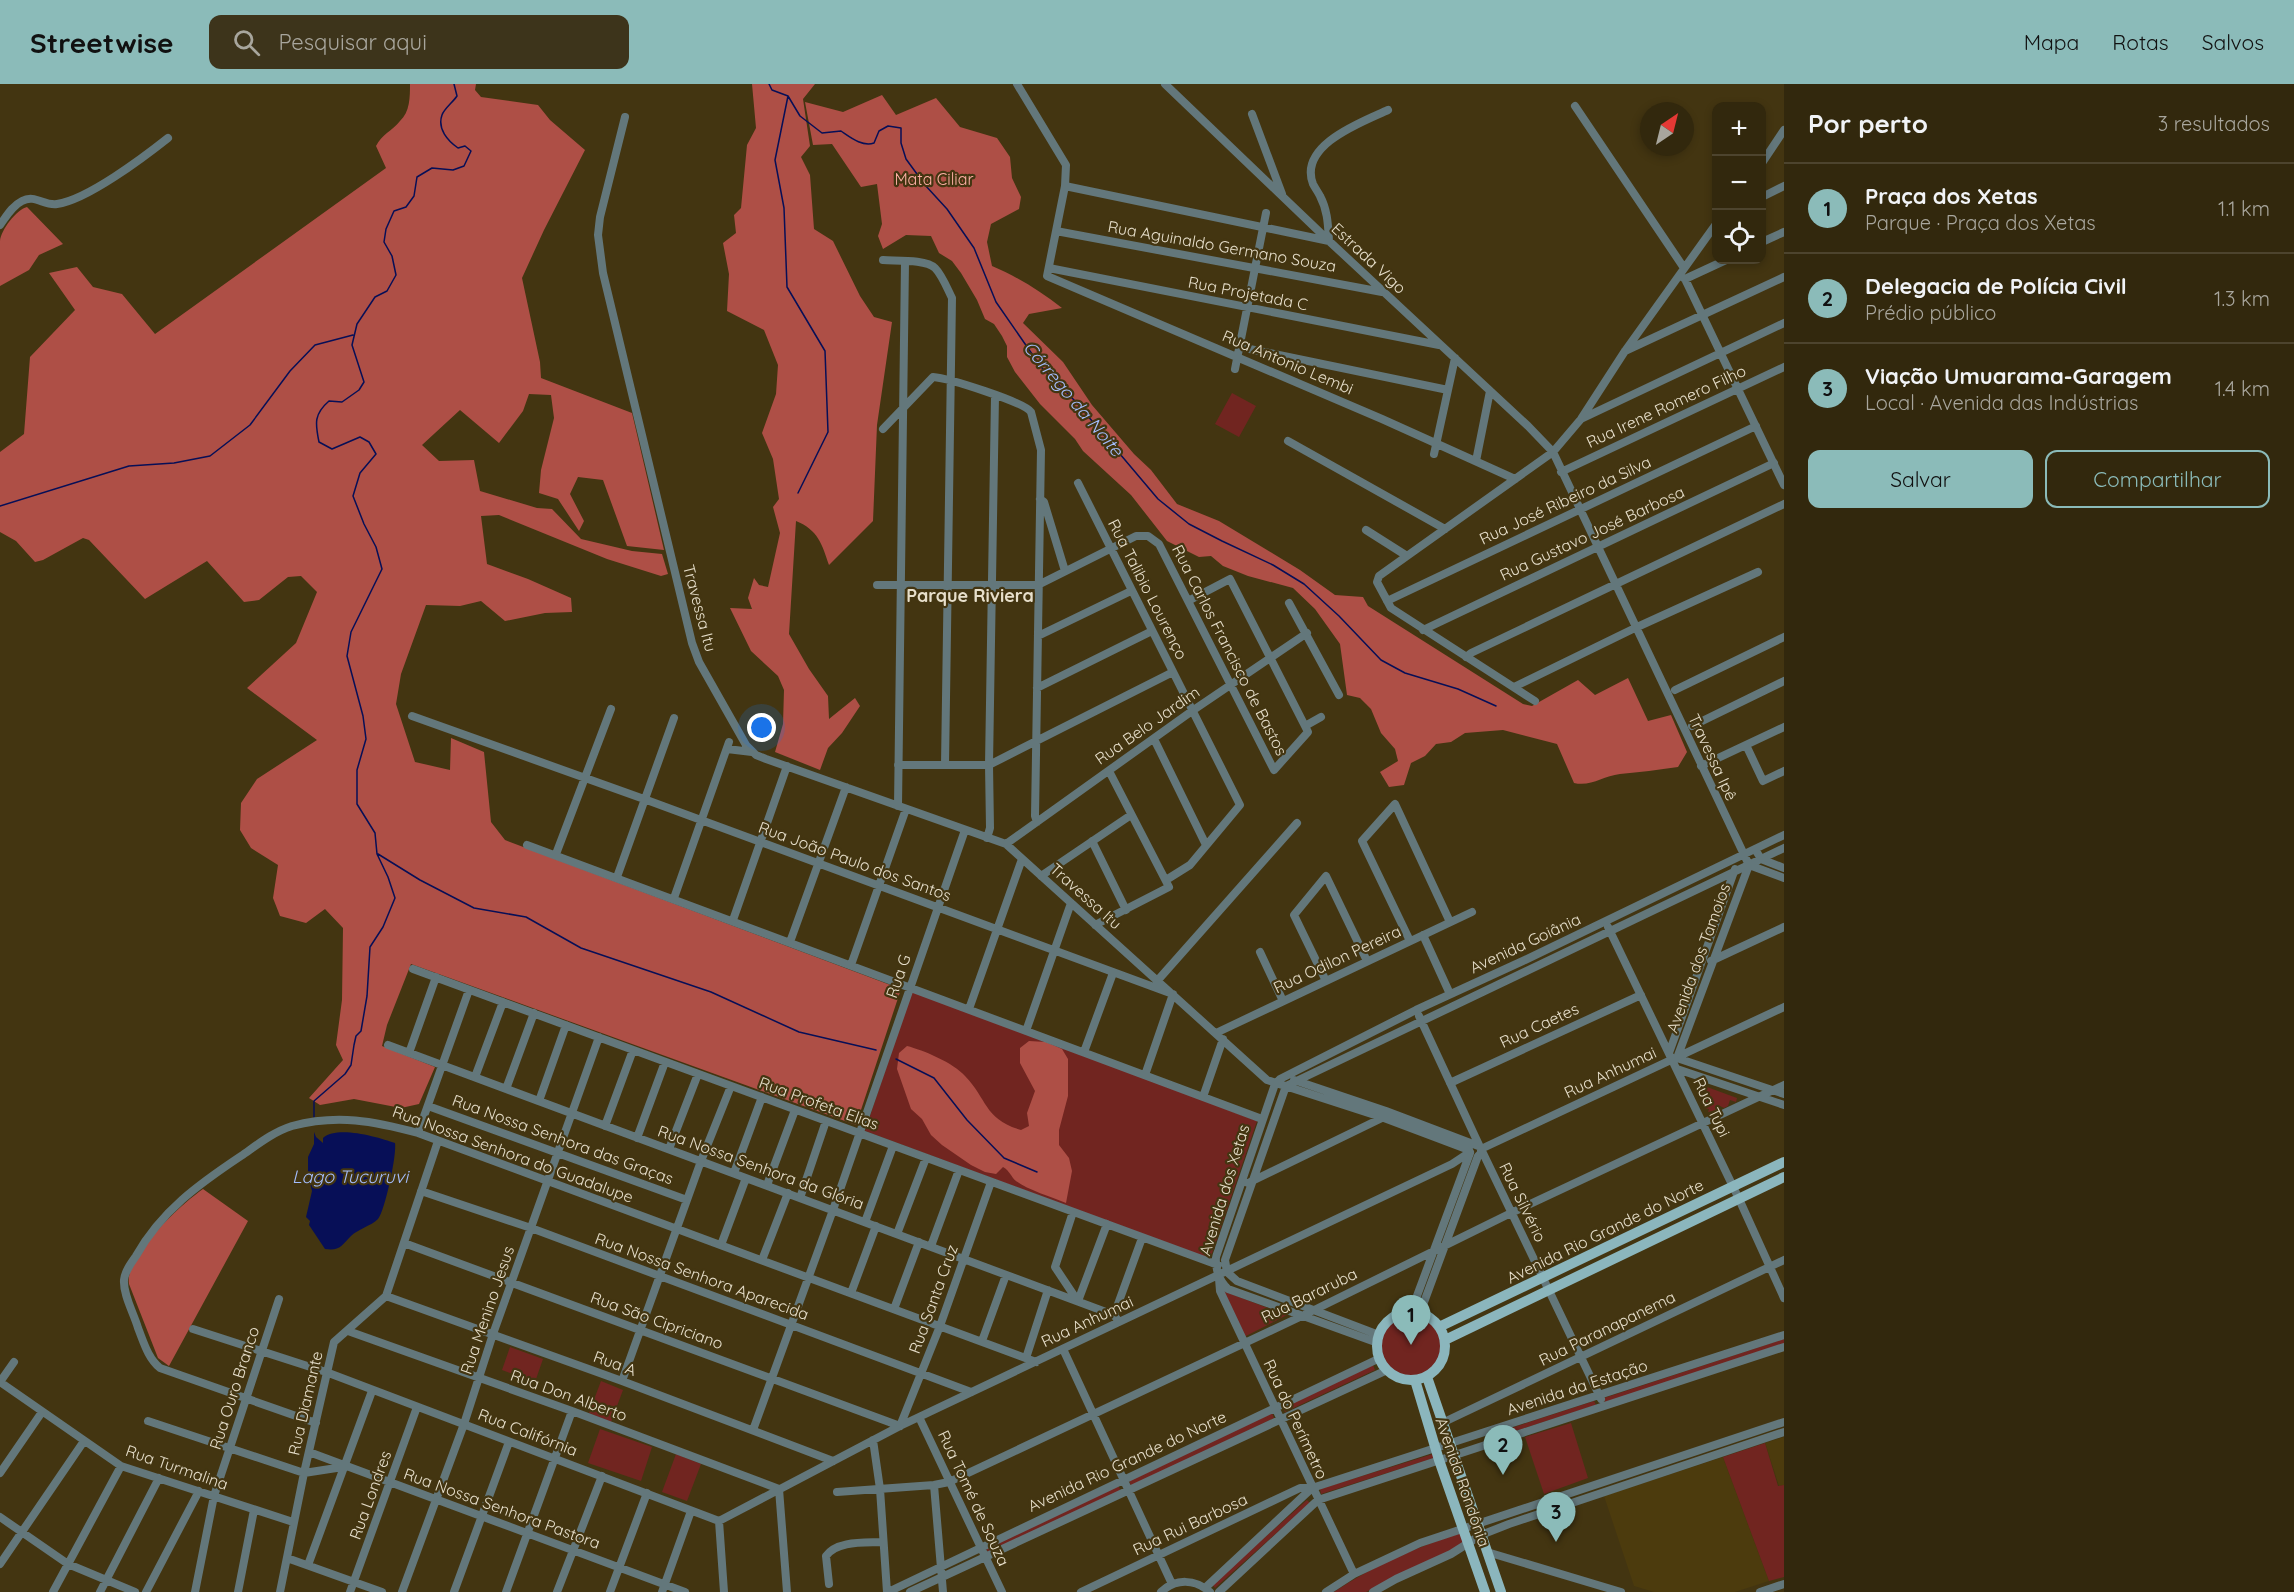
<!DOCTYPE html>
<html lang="pt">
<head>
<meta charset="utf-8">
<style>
	:root { --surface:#32280d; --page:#3d341b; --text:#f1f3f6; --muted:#a8a69d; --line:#4d442e; --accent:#8bbbb9 }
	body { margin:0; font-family:Quicksand,sans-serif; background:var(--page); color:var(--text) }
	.controls { position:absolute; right:18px; top:18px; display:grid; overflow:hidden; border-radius:12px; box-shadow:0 3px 9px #0003 }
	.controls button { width:54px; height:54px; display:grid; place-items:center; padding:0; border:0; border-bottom:2px solid var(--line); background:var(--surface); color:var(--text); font:30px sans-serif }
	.compass { position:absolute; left:1640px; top:18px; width:54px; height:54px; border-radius:50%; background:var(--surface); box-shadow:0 3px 9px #0003; rotate:35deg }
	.you { position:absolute; left:762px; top:644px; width:21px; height:21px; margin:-15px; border:4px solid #fff; border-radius:50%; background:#1a73e8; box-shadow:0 0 0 9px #1a73e833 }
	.badge { display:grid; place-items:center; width:39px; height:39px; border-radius:50%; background:var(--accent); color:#111; font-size:20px; font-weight:700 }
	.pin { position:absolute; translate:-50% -50px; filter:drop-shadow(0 2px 3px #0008) }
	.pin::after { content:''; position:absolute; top:32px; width:21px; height:18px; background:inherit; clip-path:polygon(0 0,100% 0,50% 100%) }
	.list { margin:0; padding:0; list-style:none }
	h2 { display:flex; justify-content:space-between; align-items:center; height:78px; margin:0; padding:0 24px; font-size:26px }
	h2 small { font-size:20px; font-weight:400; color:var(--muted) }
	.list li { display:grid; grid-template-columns:39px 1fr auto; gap:18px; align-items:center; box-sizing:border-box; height:90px; padding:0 24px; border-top:2px solid var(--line) }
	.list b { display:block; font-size:22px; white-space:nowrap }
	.list p { margin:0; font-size:20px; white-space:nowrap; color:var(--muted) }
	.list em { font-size:20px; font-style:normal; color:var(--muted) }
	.actions { display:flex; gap:12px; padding:18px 24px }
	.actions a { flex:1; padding:14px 0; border:2px solid var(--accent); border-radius:12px; text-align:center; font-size:21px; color:var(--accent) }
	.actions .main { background:var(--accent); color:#111 }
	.icon { flex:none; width:33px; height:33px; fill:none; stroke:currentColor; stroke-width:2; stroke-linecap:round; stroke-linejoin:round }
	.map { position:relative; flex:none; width:1784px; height:1508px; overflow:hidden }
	header { display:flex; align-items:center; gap:36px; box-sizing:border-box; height:84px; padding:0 30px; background:var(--accent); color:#111 }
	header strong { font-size:28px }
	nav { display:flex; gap:33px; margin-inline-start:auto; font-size:21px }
	.search { width:420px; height:54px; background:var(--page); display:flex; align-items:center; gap:15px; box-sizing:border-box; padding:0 21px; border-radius:12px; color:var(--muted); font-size:22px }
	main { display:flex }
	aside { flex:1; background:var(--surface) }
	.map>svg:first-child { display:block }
</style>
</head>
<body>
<header>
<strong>Streetwise</strong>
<div class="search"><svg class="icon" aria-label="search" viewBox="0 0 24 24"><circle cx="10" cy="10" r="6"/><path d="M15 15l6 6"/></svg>Pesquisar aqui</div>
<nav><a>Mapa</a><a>Rotas</a><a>Salvos</a></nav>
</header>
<main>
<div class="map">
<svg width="1784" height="1508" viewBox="0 0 1784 1508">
	<rect width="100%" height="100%" fill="#433511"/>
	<path fill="#4c3b0d" d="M1784 1353V1401L1779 1402 1765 1359Z
		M1723 1373 1769 1497 1735 1508H1654L1634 1502 1604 1412Z"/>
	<path fill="#712520" d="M1232 309 1256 322 1239 353 1215 340Z
		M912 906 1257 1037 1210 1175 865 1047Z
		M1707 1003 1737 1014 1736 1018 1730 1016 1728 1022 1724 1024 1718 1021 1716 1026 1708 1028 1709 1025 1704 1024 1705 1020 1701 1019Z
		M1223 1207 1287 1231 1244 1253Z
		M1381 1262a30 30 0 1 1 60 0a30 30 0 1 1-60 0Z
		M1784 1255V1260L1605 1319 1604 1314Z
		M510 1263 543 1275 535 1298 502 1286Z
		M1373 1281 1375 1286 1285 1328 1282 1323Z
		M601 1297 623 1306 611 1338 589 1329Z
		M1594 1317 1596 1321 1497 1353 1496 1349Z
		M1272 1329 1274 1334 1131 1402 1129 1396Z
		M1571 1339 1588 1394 1544 1410 1525 1353Z
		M600 1345 652 1363 641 1397 588 1379Z
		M1765 1359 1778 1402 1784 1401V1493L1769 1497 1723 1373Z
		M676 1370 701 1380 687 1417 662 1408Z
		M1433 1370 1434 1374 1321 1410 1320 1405Z
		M1118 1401 1121 1407 988 1468 985 1462Z
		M1307 1416 1310 1419 1215 1504 1212 1500Z
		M1461 1449 1465 1459 1366 1508H1334C1373 1482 1416 1463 1461 1449Z"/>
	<path fill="#ae4f46" d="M410 0H476L475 6 481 13 538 21 550 36 585 66 544 146 522 194 540 278 541 294 632 329 664 466 627 462 603 396 578 393 570 410 584 437 579 447 558 415 539 409 541 386 554 334 551 311 529 310 523 327 499 359 460 326 422 361 439 377 474 376 480 407 537 424 552 425 581 455 632 467 662 470 668 490 661 492 607 475 499 431 481 432 487 480 528 495 571 514 572 528 545 529 505 537 481 517 460 522 426 521 401 590 396 620 415 678 450 686 451 654 484 668 491 738 505 756 901 905 856 1041 411 880 387 941 382 962 435 983 419 1020 401 1024 354 1015 320 1021 309 1014 343 976 336 961 342 916 343 844 325 825 306 839 280 832 273 814 278 781 251 764 240 746 241 719 257 695 317 656 247 604 296 559 317 508 301 492 288 493 259 516 244 518 207 477 145 515 89 456 83 454 43 476 35 478 16 457 0 448V368L24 350 30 273 75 226 49 189 77 183 93 203 122 210 155 250 386 84 376 62C382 50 392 47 400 37 410 28 410 13 410 0Z
		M752 0H815L803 15 810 62 801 73 810 91 814 145 833 157 860 212 874 233 892 238 877 341 873 437 829 481C822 460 818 446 796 437L789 550 809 585 828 612 829 635 855 614 860 622 842 649 828 664 820 686 775 668 783 640 784 606 778 592 751 567 730 524 752 525 748 514 754 494 759 501 768 503 780 449 773 423 779 415 773 375 762 349 776 310 778 281 764 246 727 227 729 190 723 159 736 149 734 131 741 124 747 61 756 44Z
		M882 11 896 31 936 14 960 43 997 54 1010 73 1012 94 1021 113 1019 125 991 140 987 158 992 182C1018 193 1040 207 1062 224L1029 230 1023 239 1063 278 1092 321 1134 370 1151 386 1177 420 1219 437 1300 486 1335 511 1363 513 1368 522 1523 620 1532 622 1578 596 1595 611 1628 594 1648 637 1671 631 1687 668 1678 683C1658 686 1640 688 1620 690 1603 692 1591 703 1574 699L1557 660 1503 646 1465 649 1451 658 1436 660 1425 672 1411 679 1404 701 1389 703 1380 688 1398 677 1395 665 1381 649 1371 625 1360 614 1347 611 1340 560 1315 525 1293 504 1248 492 1223 482 1211 472 1199 473 1167 457 1131 411 1083 367 1075 355 1040 320 1015 288 1007 273V262L1002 252 994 240 985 235 977 216 961 189 952 177 939 169 931 152 906 151 883 165 878 152 882 140 877 100 861 103 832 60 813 61 805 18 843 28Z
		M27 123 63 160 39 171 29 186 0 202C0 187 0 172 0 157 1 146 16 126 27 123Z
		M1029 957 1046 958 1062 965 1068 975V1012L1059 1046V1061L1069 1074 1072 1087 1066 1119C1052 1113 1028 1106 1016 1097 1011 1093 1010 1087 1003 1083L996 1090 985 1088 971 1081 942 1061 931 1051 922 1035 911 1025 897 985 899 969 907 962C923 966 954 979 965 992 988 1016 984 1035 1021 1046L1029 1042 1027 1029 1035 1007 1020 979V964Z
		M203 1105 248 1137 169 1282 158 1274 129 1200C124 1173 181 1120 203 1105Z"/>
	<path fill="#070f57" d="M314 1048 316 1053 323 1059V1054C337 1041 378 1053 395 1059 397 1070 385 1127 378 1135 371 1142 358 1145 351 1152 341 1162 340 1167 325 1165L309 1141 310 1137 306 1133 312 1107 308 1091V1073L314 1060Z"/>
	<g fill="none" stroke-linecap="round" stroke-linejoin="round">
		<path stroke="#070f57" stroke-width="1.5" d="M769 0 772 6 788 12 800 32 822 49 841 47C850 53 862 63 874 59L879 47 888 42 901 44V59L906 75 925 101 947 125 974 164 996 218 1041 283 1076 318 1158 415 1189 440 1222 457 1273 481 1304 500 1339 532 1381 576 1405 589 1458 605 1496 622
			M788 12 775 76 784 124 787 203 825 267 828 348 798 409
			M0 422 129 382 174 379 210 372 250 341 290 287 315 261 353 251
			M378 770 420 796 474 824 526 833 581 864 711 908 799 948 876 966
			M896 975 934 994 967 1036 1004 1074 1037 1088
			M314 1033V1017L345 990 351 981 354 961 356 952 361 947 367 912 370 863 383 843 395 814 388 793 377 770 375 749 357 720V686L366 655 363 632 347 572 351 548 382 485 376 463 364 440 353 412 360 389 376 370 369 358 360 353 332 365 319 358C315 339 314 330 329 317L342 318 359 306 364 298 352 261 357 240 375 213 387 207 396 191 392 172 384 158 386 145 394 127 406 123 414 112 417 93 432 84 453 86 464 82 471 67 465 62 458 64C448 57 437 45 442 31 444 25 453 18 457 12L454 0"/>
		<path stroke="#63777b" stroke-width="8" d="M1017 0 1066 81 1065 102 1047 192 1382 335 1515 395
			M1165 0 1329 157 1528 342 1553 368 1749 781
			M1575 22 1684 184
			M1252 30 1282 110
			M625 33 600 133 598 151 603 189 692 559 699 578 746 661 756 671 766 675 1006 760 1267 996 1384 1034 1469 1066
			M1762 79 1784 46
			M1065 102 1329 157C1328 142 1328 127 1320 112 1318 108 1315 104 1313 100 1298 61 1362 38 1388 26
			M1762 113 1784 102
			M0 141C6 133 12 122 22 117 35 110 44 122 57 120 87 116 144 73 168 54
			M1056 147 1382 208
			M1762 158 1784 148
			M883 176C896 177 926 175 935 184 942 191 947 204 952 214L945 681
			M1049 184 1439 261
			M1682 193 1685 195 1726 176
			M1685 195 1784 401
			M1240 263 1448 306
			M1625 267 1784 193
			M1235 285 1266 129
			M1581 335 1784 239
			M883 345 933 293C948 294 1024 318 1031 328L1041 366 1035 732 1037 738
			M1288 357 1445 445
			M1434 370 1455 274
			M1476 377 1490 307
			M1561 388 1784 283
			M1078 399 1240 721 1190 781 1166 796
			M1040 415 1044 418 1065 487
			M1366 446 1407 472 1553 368 1581 335 1625 267 1716 140
			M1407 472 1379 492 1377 498 1391 524 1535 617
			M877 501H1038L1136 452H1148L1159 460 1274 686 1308 648 1305 642 1230 495 1188 517
			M1387 517 1756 342
			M1289 519 1339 611
			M1423 546 1774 379
			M1038 552 1131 507
			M1466 573 1471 569 1784 420
			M1514 603 1635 544 1758 488
			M1037 604 1152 547
			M1675 606 1784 553
			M412 632 644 715 1170 909
			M1305 642 1321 633
			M1692 642 1784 597
			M1154 655 1206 761
			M1746 661 1763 697 1784 687
			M727 665 752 668
			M898 681H989L1173 588
			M1701 682 1784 643
			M898 722 905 178
			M987 754 990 744 989 681 995 312
			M1092 757 1126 826
			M1006 760 1192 627 1307 549
			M527 761 1262 1035
			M1755 765 1761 775 1784 784
			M556 770 611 625
			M1749 781 1784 794
			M1041 792 1131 731
			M617 793 674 634
			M674 814 729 658
			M733 836 787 682
			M1095 841 1169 803 1109 687
			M1608 843 1739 1115 1784 1214
			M1423 851 1450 910
			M1410 857 1362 757 1395 720 1450 838
			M790 858 846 703
			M1260 868 1283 917
			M1711 877 1784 843
			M851 881 906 725
			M413 885 1218 1181
			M1158 896 1297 739
			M1326 897 1294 831 1326 792 1367 877
			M969 925 1022 775
			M1419 932 1479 1061
			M1026 947 1071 819
			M1216 949 1472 828
			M388 961 1114 1231 1119 1238
			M1084 968 1113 889
			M409 969 436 893
			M1669 969 1735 785
			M1677 974 1749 781
			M1677 974 1784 1010
			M1677 985 1784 1021
			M1145 991 1173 910
			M475 993 503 918
			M1294 996 1386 1027 1481 1063V1069L1478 1072 1420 1229
			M1450 999 1641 911
			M506 1005 534 929
			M1203 1013 1223 955
			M539 1017 566 941
			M428 1022 687 1116
			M605 1042 633 966
			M418 1049 469 906
			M637 1054 665 978
			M669 1065 698 990
			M1481 1065 1784 923
			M1482 1067 1601 1315
			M734 1089 762 1013
			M1248 1099 1384 1033
			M767 1101 795 1026
			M421 1107 531 1144 971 1308
			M800 1114 826 1037
			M1073 1128 1055 1183 1077 1216
			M865 1138 893 1062
			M897 1150 926 1074
			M404 1159 900 1342
			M721 1161 746 1094
			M931 1162 959 1086
			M762 1176 788 1109
			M1219 1195 1220 1207 1354 1490
			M851 1209 876 1142
			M386 1212 622 1297 833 1377
			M1078 1217 1107 1140
			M894 1225 919 1158
			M1411 1228 1470 1069
			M1114 1231 1142 1154
			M193 1245 326 1288 719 1437
			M348 1247 572 1327 779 1405 787 1508
			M1379 1251 1237 1197 1227 1188 1225 1176 1286 1002 1784 764
			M982 1257 1006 1191
			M1378 1259 1228 1205C1219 1197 1215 1184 1216 1173L1275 1000 1280 995 1416 926 1525 876 1784 751
			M1063 1265 1172 1500
			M1026 1274 1048 1206
			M622 1297 701 1077 731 1002
			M0 1298 121 1382 293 1438
			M0 1298 14 1278
			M919 1333 1002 1508
			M148 1337 304 1389 343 1383
			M316 1339 160 1284C148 1274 144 1259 138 1244 134 1230 123 1211 124 1196 125 1187 131 1179 136 1172 161 1127 199 1100 241 1072 257 1061 273 1048 292 1042 337 1030 374 1037 418 1049L1036 1278
			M1442 1339 1784 1176
			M900 1342 940 1242 991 1098
			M753 1346 833 1126 965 746
			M873 1356 880 1405 887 1508
			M309 1368 685 1508
			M0 1389 42 1328
			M934 1401 943 1508
			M837 1408 934 1401 949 1398 1302 1232 1511 1129 1784 1001
			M0 1433 68 1480 135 1508
			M719 1437 900 1342 1452 1080 1470 1068
			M719 1437 724 1508
			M1487 1468 1621 1508
			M287 1474 382 1508
			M0 1480 84 1357
			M308 1481 372 1307
			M829 1500 826 1472C837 1456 866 1459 883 1458
			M1205 1504 1312 1404 1784 1251
			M53 1508 121 1382
			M100 1508 159 1394
			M146 1508 199 1407
			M195 1508 214 1412 279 1215
			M238 1508 254 1426
			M280 1508 304 1389 334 1258 386 1212 438 1057
			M350 1508 417 1323
			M402 1508 464 1340 493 1250 599 953
			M454 1508 509 1358
			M506 1508 572 1327
			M557 1508 602 1392
			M610 1508 647 1409
			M662 1508 691 1427
			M888 1508 1380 1274
			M910 1508 1387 1286
			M1081 1508 1300 1404H1312
			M1161 1508C1176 1494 1195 1495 1210 1508
			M1219 1508 1318 1416 1784 1263
			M1326 1508 1354 1490 1420 1459 1784 1338
			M1373 1508 1396 1495 1451 1470 1481 1451 1509 1440 1784 1348
			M1760 1508 1784 1500"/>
		<path stroke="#8bb6bd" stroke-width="10" d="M1377 1262a34 34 0 1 1 68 0a34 34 0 1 1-68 0Z
			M1439 1243 1784 1078
			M1445 1256 1784 1093
			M1427 1293 1501 1508
			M1415 1296 1439 1376 1485 1508"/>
	</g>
	<g text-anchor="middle" stroke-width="4.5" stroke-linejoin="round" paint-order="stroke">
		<g font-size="16" fill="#feb0a6" stroke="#433511">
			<text x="934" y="101">Mata Ciliar</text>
		</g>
		<g font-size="16" fill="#e7dfcb" stroke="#433511">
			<text transform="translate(1222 162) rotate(10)" y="6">Rua Aguinaldo Germano Souza</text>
			<text transform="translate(1369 174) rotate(43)" y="6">Estrada Vigo</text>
			<text transform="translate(1248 209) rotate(11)" y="6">Rua Projetada C</text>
			<text transform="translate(1288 278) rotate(23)" y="6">Rua Antonio Lembi</text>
			<text transform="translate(1666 322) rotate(-25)" y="6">Rua Irene Romero Filho</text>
			<text transform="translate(1565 416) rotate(-25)" y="6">Rua José Ribeiro da Silva</text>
			<text transform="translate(1592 449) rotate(-25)" y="6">Rua Gustavo José Barbosa</text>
			<text transform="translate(1148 505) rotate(63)" y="6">Rua Talibio Lourenço</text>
			<text transform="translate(700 524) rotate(75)" y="6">Travessa Itu</text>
			<text transform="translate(1230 566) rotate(63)" y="6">Rua Carlos Francisco de Bastos</text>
			<text transform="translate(1147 641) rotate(-35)" y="6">Rua Belo Jardim</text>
			<text transform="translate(1713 673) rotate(65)" y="6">Travessa Ipê</text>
			<text transform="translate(855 777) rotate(20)" y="6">Rua João Paulo dos Santos</text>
			<text transform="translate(1086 812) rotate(42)" y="6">Travessa Itu</text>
			<text transform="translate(1525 859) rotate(-25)" y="6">Avenida Goiânia</text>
			<text transform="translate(1698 874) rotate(-70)" y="6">Avenida dos Tamoios</text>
			<text transform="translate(1337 875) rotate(-25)" y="6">Rua Odilon Pereira</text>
			<text transform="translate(898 892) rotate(-71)" y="6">Rua G</text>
			<text transform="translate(1539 941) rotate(-25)" y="6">Rua Caetes</text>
			<text transform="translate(1610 988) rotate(-25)" y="6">Rua Anhumai</text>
			<text transform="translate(819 1019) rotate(20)" y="6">Rua Profeta Elias</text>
			<text transform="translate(1712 1023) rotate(64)" y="6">Rua Tupi</text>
			<text transform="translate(563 1055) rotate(20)" y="6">Rua Nossa Senhora das Graças</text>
			<text transform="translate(513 1070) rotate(20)" y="6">Rua Nossa Senhora do Guadalupe</text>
			<text transform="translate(761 1083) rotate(20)" y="6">Rua Nossa Senhora da Glória</text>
			<text transform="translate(1224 1106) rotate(-73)" y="6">Avenida dos Xetas</text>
			<text transform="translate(1523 1118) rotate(64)" y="6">Rua Silvério</text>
			<text transform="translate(1605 1147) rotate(-26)" y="6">Avenida Rio Grande do Norte</text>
			<text transform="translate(702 1192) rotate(20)" y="6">Rua Nossa Senhora Aparecida</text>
			<text transform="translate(1309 1211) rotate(-26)" y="6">Rua Bararuba</text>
			<text transform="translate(933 1215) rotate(-70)" y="6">Rua Santa Cruz</text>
			<text transform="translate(487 1226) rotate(-71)" y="6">Rua Menino Jesus</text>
			<text transform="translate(657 1236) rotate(20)" y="6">Rua São Cipriciano</text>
			<text transform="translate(1087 1237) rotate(-25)" y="6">Rua Anhumai</text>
			<text transform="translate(1607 1244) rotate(-26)" y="6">Rua Paranapanema</text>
			<text transform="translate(615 1279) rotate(20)" y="6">Rua A</text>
			<text transform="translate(1577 1303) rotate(-18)" y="6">Avenida da Estação</text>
			<text transform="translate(234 1304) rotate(-72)" y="6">Rua Ouro Branco</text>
			<text transform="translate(569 1311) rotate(20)" y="6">Rua Don Alberto</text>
			<text transform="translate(305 1319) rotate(-77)" y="6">Rua Diamante</text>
			<text transform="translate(1296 1335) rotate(65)" y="6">Rua do Perímetro</text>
			<text transform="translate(528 1348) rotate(21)" y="6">Rua Califórnia</text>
			<text transform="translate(1127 1377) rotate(-25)" y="6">Avenida Rio Grande do Norte</text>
			<text transform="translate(177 1383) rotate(19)" y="6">Rua Turmalina</text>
			<text transform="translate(1463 1398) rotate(71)" y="6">Avenida Rondônia</text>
			<text transform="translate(370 1411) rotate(-70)" y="6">Rua Londres</text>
			<text transform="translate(974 1414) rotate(65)" y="6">Rua Tomé de Souza</text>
			<text transform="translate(502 1424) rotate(20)" y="6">Rua Nossa Senhora Pastora</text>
			<text transform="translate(1190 1440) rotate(-25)" y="6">Rua Rui Barbosa</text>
		</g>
		<g font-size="18" font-style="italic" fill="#a4bdfc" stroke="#433511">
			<text transform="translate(1073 315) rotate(50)" y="6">Córrego da Noite</text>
			<text x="350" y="1099">Lago Tucuruvi</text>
		</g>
		<g font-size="18" font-weight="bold" fill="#e7dfcb" stroke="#433511">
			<text x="970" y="518">Parque Riviera</text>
		</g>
	</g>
</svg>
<div class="controls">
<button>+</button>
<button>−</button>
<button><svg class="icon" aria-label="locate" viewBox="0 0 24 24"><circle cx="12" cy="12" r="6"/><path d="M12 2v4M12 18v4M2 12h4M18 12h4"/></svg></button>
</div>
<svg class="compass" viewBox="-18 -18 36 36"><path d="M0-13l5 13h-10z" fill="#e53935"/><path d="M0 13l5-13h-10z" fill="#a8a69d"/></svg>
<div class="you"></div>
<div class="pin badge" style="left:1411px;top:1261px">1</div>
<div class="pin badge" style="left:1503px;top:1391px">2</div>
<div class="pin badge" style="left:1556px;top:1458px">3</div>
</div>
<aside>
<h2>Por perto<small>3 resultados</small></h2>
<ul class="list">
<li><span class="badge">1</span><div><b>Praça dos Xetas</b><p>Parque · Praça dos Xetas</p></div><em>1.1 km</em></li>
<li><span class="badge">2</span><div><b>Delegacia de Polícia Civil</b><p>Prédio público</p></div><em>1.3 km</em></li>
<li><span class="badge">3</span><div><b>Viação Umuarama-Garagem</b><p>Local · Avenida das Indústrias</p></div><em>1.4 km</em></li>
</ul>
<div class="actions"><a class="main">Salvar</a><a>Compartilhar</a></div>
</aside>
</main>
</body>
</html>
